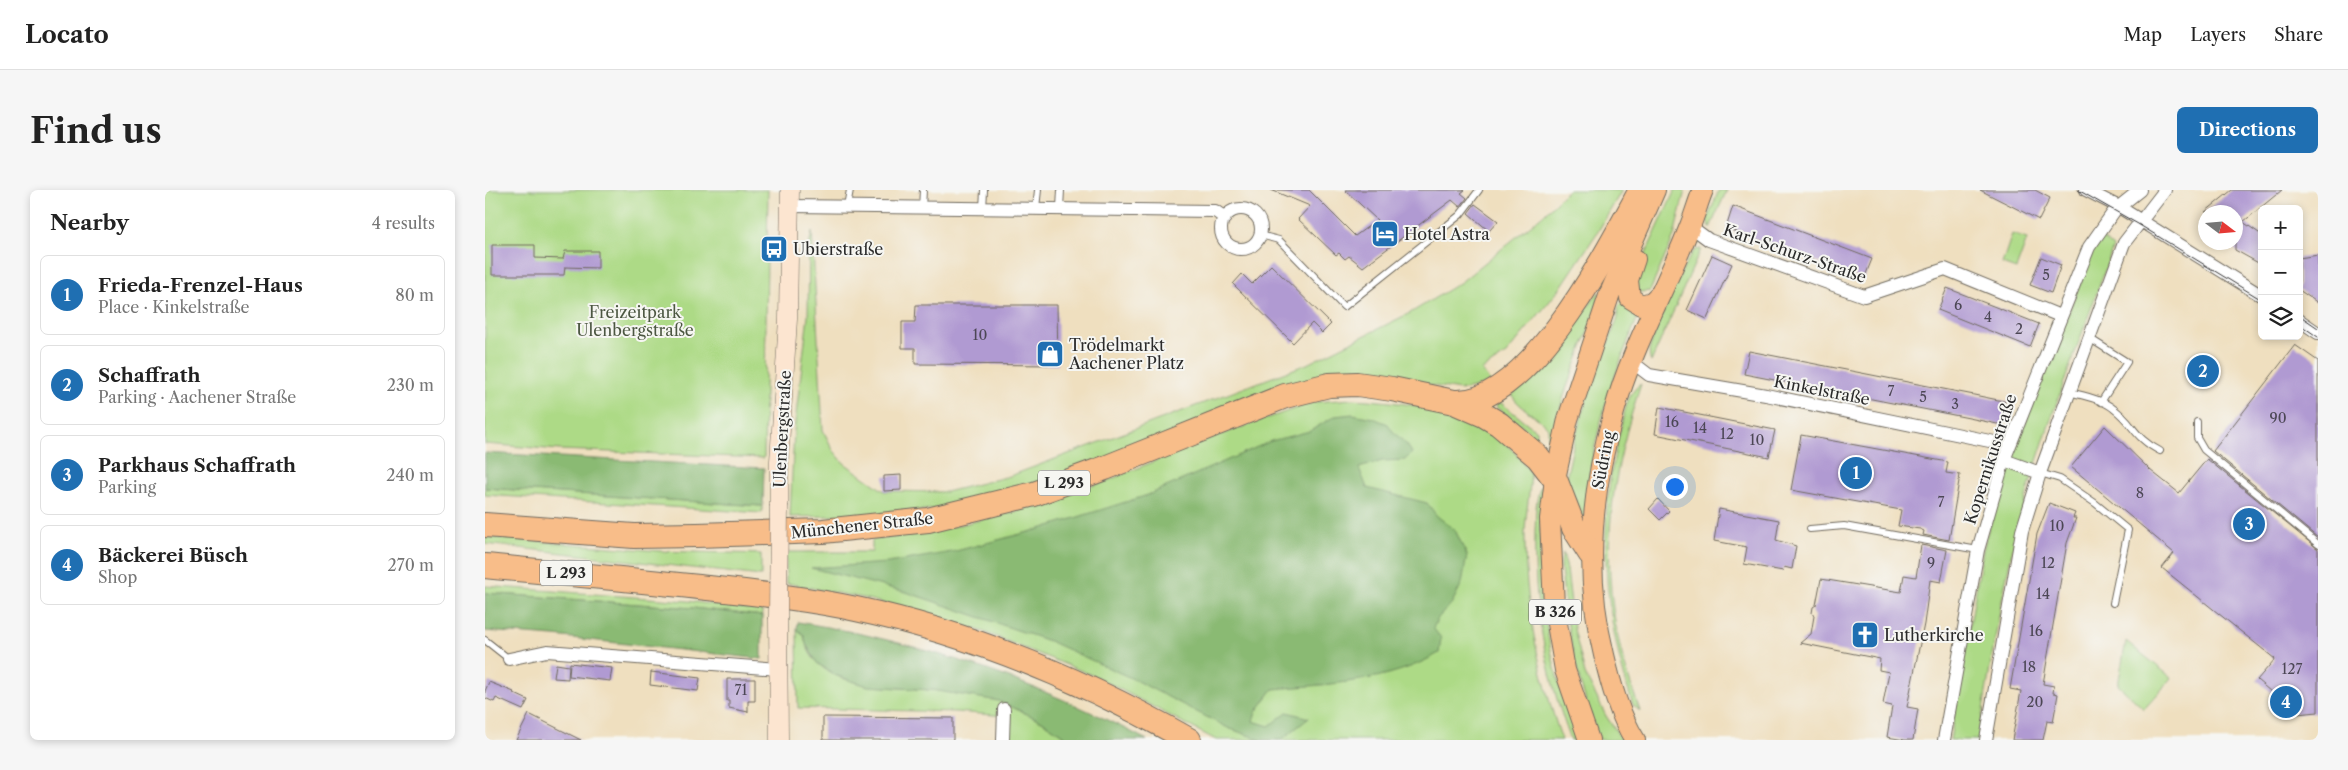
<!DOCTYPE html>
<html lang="en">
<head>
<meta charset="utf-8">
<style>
	:root { --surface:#fff; --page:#f6f6f6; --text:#222; --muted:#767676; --line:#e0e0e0; --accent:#1f6fb2 }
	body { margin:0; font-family:"Libre Caslon Text",serif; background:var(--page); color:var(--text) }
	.controls { position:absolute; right:15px; top:15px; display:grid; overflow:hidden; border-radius:8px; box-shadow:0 2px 8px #0003 }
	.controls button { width:45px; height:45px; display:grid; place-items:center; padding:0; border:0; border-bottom:1px solid var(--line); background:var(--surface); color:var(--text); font:25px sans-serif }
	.compass { position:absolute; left:1713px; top:15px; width:45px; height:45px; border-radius:50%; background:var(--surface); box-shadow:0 2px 8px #0003; rotate:106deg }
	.you { position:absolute; left:1189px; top:296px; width:18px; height:18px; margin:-12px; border:4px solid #fff; border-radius:50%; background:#1a73e8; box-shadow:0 0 0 8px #1a73e833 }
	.badge { display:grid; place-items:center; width:32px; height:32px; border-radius:50%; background:var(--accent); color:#fff; font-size:16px; font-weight:700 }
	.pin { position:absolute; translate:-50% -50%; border:2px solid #fff; box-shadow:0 1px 5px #0006 }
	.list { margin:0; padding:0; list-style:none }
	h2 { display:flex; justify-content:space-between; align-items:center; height:65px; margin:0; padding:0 20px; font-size:21px }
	h2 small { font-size:16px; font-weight:400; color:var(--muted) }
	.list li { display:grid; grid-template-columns:32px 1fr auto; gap:15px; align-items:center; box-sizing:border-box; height:80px; margin:0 10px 10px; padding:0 10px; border:1px solid var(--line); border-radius:8px }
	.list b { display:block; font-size:19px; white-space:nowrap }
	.list p { margin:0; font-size:16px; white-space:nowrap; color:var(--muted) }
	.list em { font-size:16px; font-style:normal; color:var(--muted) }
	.icon { flex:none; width:28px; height:28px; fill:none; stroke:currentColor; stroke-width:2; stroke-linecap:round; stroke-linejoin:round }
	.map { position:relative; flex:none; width:1833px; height:550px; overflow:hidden; border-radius:8px }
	header { display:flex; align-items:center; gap:30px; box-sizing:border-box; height:70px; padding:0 25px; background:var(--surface); border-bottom:1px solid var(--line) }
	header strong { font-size:24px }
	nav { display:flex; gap:28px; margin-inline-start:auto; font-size:18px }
	.intro { display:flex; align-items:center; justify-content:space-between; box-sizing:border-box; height:120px; padding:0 30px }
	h1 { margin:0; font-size:35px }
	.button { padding:12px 22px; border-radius:8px; background:var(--accent); color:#fff; font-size:18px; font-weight:700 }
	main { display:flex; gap:30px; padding:0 30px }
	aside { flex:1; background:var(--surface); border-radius:8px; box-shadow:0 2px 8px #0003 }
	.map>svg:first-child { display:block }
</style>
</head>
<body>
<header>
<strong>Locato</strong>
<nav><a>Map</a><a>Layers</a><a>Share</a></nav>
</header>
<div class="intro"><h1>Find us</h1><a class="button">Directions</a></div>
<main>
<aside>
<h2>Nearby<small>4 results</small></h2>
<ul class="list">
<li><span class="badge">1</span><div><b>Frieda-Frenzel-Haus</b><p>Place · Kinkelstraße</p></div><em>80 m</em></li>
<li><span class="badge">2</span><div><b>Schaffrath</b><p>Parking · Aachener Straße</p></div><em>230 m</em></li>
<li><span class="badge">3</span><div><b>Parkhaus Schaffrath</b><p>Parking</p></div><em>240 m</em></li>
<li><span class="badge">4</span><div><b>Bäckerei Büsch</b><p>Shop</p></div><em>270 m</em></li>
</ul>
</aside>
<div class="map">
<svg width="1833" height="550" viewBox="0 0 1833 550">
	<rect width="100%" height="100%" fill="#f6f6f2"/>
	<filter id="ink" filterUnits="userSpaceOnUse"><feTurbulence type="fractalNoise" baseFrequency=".02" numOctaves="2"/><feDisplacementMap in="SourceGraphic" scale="10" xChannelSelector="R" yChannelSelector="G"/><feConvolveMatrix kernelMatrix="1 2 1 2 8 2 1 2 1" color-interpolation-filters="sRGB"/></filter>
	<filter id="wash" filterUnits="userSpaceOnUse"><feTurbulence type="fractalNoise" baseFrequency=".0096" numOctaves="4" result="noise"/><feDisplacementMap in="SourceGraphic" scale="20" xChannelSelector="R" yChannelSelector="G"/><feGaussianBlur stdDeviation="1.12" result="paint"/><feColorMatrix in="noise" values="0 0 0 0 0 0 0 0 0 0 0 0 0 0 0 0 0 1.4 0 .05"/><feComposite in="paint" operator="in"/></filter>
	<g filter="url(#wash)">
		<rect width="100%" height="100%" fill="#efdfbf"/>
		<path fill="#adda86" stroke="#6c8258" d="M0 0H283L279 268 75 260 0 254Z
			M1083 0H1137L1112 43 1074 100 1021 164 997 180 1005 192 989 198 975 200 875 184 543 297 460 318 387 325 305 327 309 241 323 126 324 57 327 42 338 240 348 260 359 273 399 301 461 302 525 286 822 174 927 122 976 92 1057 26Z
			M1190 0H1200L1189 46 1165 101 1155 102 1152 100 1149 89Z
			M1234 0H1242L1225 38 1222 30Z
			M1527 44 1542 49 1531 79 1517 74Z
			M1614 45 1628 57C1596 151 1556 244 1532 341 1515 410 1505 480 1493 550H1465L1498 360 1511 308Z
			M1216 59 1166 172C1164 168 1164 162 1165 157 1170 140 1199 71 1210 60Z
			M1113 103H1115L1110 123 1080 202 1063 260 1061 259C1062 253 1064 245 1063 239 1062 232 1034 219 1027 205L1071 159Z
			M1137 112 1151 124 1152 129C1123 199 1105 255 1099 332L1081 289 1089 252 1103 204 1133 128 1132 117Z
			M1156 194C1127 281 1114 360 1134 452 1139 475 1147 498 1155 521L1148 515C1118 425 1111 333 1135 241 1139 225 1142 202 1156 194Z
			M867 209C920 212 984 219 1024 257 1032 264 1039 274 1046 283 1045 302 1041 321 1040 340 1039 412 1053 482 1077 550H731L612 487 499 442 438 423 378 408 301 393V362H387V350L445 342 529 322 624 290 718 251 806 220 830 212Z
			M1016 213 1052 241V250L1038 236 1012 218 1011 214Z
			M1056 296 1058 299C1048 385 1062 469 1092 550H1086C1060 483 1048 413 1050 341 1051 327 1050 308 1056 296Z
			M0 298 277 316V323L0 305Z
			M0 347 175 361 276 364V386L0 354Z
			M1078 363 1082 379 1089 439 1100 484 1121 526 1137 550H1115C1095 501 1083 450 1078 397 1077 387 1074 372 1078 363Z
			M0 396 203 411 277 421V426L208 418 0 403Z
			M312 439 319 445C327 500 403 496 444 500 467 502 490 504 512 510 539 517 563 535 585 550H521V526L471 522 313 518Z
			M1641 451 1687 488 1659 519 1633 495Z"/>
		<path fill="#8aba73" stroke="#5a724f" d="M868 224 888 228 903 234C910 247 920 249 927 263L920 270 897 271 874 278 882 298 942 313 952 326 970 340 982 365 977 393 967 413 953 428 948 438 956 448 954 463C904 493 844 494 788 499L771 522 768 531 784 536 802 522 824 528 796 550H776L743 538 646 488 564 451 421 402 326 378 403 373 467 362 555 339 663 305 786 251 825 241 850 226Z
			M0 263 279 278 278 314 277 316 0 298Z
			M0 403 208 418 277 426V469L69 446 0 441Z
			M313 432C435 451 552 492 662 550H585L557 531 514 511 446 500 383 496 367 491 350 485 332 473 321 454 319 445 312 439Z"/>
		<g id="blocks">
			<path fill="#b09ad2" d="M786 0H824L870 46 892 30 860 0H980L976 3 982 8 975 17 967 10 878 77 864 66 860 69 854 63 851 65 813 29 825 16Z
				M1495 0H1550L1565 8 1554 30Z
				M1747 0H1797L1758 32 1777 45V75L1750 60V22H1720Z
				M990 14 1013 31 1004 41 983 23Z
				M1248 16 1387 69 1379 89 1241 38Z
				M7 55H50V68L78 69 80 61H113V78L80 77 79 85H7Z
				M1227 65 1247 74 1222 129 1202 120Z
				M1833 65V113L1814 100V68Z
				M1556 67 1576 75 1566 103 1545 95Z
				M786 75 846 134 837 143 827 133 808 153 748 94 757 84 767 94Z
				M1462 98 1554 134 1545 157 1453 120Z
				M431 115H572L573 175 430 174V158H417V132H430Z
				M1810 155 1833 171V348L1728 261Z
				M1264 161 1489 205 1523 212 1517 235 1484 228 1259 184Z
				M1174 217 1290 240 1284 267 1170 244Z
				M1620 236 1665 280 1694 303 1722 269 1833 359V522L1812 524 1772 490 1790 469 1677 378 1689 363 1586 277Z
				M1316 245 1463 272 1461 283 1475 285 1464 350 1438 345 1439 341 1435 339 1413 336 1416 320 1306 300Z
				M416 285V300L399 301V286Z
				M1173 309 1184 321 1175 330 1164 319Z
				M1564 313 1590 323 1588 328H1591L1582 353 1558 494 1569 496 1568 503 1573 504 1568 532 1562 531 1558 550H1527L1536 501 1525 499 1552 344Z
				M1234 319 1294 330 1291 350 1311 356 1307 379 1299 377 1298 381 1259 374 1262 357 1229 351Z
				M1436 355 1462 360 1456 392 1445 390 1439 434 1422 517 1433 519 1428 550H1420L1402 547 1407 516 1398 514 1404 482 1394 480 1395 469 1315 453 1326 444 1329 426 1327 423 1328 417 1331 415 1336 389 1416 402 1419 385 1431 387Z
				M85 473 127 478 125 491 84 486Z
				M71 474 84 476 83 489 69 488Z
				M166 482 215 488 213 501 165 495Z
				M242 489H270V511H263V522L244 518V511H242Z
				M4 492 29 502 28 503 43 510 38 520 11 508 9 512 0 508V501Z
				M44 524 96 550H31Z
				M338 527 468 528V550H338Z"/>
		</g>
	</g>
	<g filter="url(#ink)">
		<use href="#blocks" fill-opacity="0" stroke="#706a5f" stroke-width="1"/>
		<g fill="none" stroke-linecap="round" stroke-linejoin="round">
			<g stroke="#706a5f" stroke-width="8">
				<path id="lane" d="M362 16 365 0
					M437 18 438 0
					M551 18 553 0
					M575 18 576 0
					M498 19 499 0
					M775 45 794 50 859 117 975 25 994 0
					M1604 148 1642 172 1616 212
					M1584 202C1599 206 1617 209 1629 219 1649 234 1649 248 1675 261
					M1712 232V248L1719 260 1833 354
					M1555 283 1575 289 1610 313 1643 340 1628 413
					M1325 339 1359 336 1493 360
					M0 450 24 469"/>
			</g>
			<g stroke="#706a5f" stroke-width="14">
				<path id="street" d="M1601 0 1634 17 1777 106
					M305 16 730 21 740 28
					M736 39a20 20 0 1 1 40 0a20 20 0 1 1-40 0Z
					M1205 36 1224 50 1379 106 1460 79 1575 126
					M1814 130 1833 143
					M1147 172 1164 185 1281 205 1524 255
					M1519 270 1555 283
					M24 469 62 461 293 479
					M518 550 519 519
					M1459 550 1493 360 1519 270 1604 57 1630 20 1655 0
					M1501 550 1537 341 1555 283 1639 53 1680 0"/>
			</g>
			<g stroke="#706a5f" stroke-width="19">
				<path id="secondary" d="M294 315V271L303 129 305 0
					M293 429 294 550"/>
			</g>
			<g stroke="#706a5f" stroke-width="22">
				<path id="primary" d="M1150 69 1143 90 1145 108 1156 115 1167 112 1174 105
					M1104 550 1080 480 1069 416 1065 329 1070 289 1083 229 1125 103 1170 0
					M1150 550C1134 524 1126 495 1119 465 1099 385 1106 301 1129 222 1147 157 1181 98 1205 36 1210 24 1213 12 1218 0"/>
			</g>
			<g stroke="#706a5f" stroke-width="26">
				<path id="highway" d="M969 212C1044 217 1125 57 1156 0
					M0 335 149 346 212 345 338 341 443 330 549 304 620 278 800 206 844 195 872 194 907 199 969 212 999 225 1014 234 1053 267 1070 289 1089 338 1105 363
					M0 376C72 383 143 389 214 397 267 403 319 408 371 419 489 444 600 491 704 550"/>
			</g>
			<use href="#lane" stroke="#fff" stroke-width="6"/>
			<use href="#street" stroke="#fff" stroke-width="12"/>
			<use href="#secondary" stroke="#fce5d0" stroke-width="18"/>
			<use href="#primary" stroke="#f8bd89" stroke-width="20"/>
			<use href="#highway" stroke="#f8bd89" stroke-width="24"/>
			<path stroke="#2b2b2b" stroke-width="1" d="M1593 0 1653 34 1777 110
				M1814 125 1833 138
				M1814 134 1833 147"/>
			<g stroke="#706a5f" stroke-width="19" stroke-linecap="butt">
				<path id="secondary-bridge" d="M293 429 294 315"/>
			</g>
			<use href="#secondary-bridge" stroke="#fce5d0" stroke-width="18"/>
		</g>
	</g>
	<defs>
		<g id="hotel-square" transform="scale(1.4375)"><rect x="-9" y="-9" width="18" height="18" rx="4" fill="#1f6fb2" stroke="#f6f6f2"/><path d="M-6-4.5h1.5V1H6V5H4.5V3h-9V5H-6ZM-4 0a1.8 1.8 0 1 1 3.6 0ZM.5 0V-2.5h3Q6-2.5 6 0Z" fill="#fff"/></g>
		<g id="bus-square" transform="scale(1.4375)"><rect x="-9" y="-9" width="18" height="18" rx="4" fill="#1f6fb2" stroke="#f6f6f2"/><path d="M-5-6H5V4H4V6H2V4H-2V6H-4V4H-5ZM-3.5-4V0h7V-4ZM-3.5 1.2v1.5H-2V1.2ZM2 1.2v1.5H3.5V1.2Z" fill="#fff"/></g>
		<g id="shop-square" transform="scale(1.4375)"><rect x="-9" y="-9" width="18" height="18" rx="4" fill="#1f6fb2" stroke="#f6f6f2"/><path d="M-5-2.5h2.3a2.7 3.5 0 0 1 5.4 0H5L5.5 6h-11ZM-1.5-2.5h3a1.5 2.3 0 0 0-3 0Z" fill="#fff"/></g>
		<g id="church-square" transform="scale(1.4375)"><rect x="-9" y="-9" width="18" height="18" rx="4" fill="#1f6fb2" stroke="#f6f6f2"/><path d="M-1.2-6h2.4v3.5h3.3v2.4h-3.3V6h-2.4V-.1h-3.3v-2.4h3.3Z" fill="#fff"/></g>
	</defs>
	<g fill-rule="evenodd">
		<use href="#hotel-square" x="900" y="44"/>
		<use href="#bus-square" x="289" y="59"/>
		<use href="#shop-square" x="565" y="164"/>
		<use href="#church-square" x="1380" y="445"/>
	</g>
	<g text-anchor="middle" stroke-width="4" stroke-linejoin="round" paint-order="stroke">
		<g font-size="14" fill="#4c4755">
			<text x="1561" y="90">5</text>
			<text x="1473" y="120">6</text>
			<text x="1503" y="132">4</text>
			<text x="1534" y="144">2</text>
			<text x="495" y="150">10</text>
			<text x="1406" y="206">7</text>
			<text x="1438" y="212">5</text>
			<text x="1470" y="219">3</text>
			<text x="1793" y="233">90</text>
			<text x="1187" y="237">16</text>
			<text x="1215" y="243">14</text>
			<text x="1242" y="249">12</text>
			<text x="1272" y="255">10</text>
			<text x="1655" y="308">8</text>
			<text x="1456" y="317">7</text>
			<text x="1572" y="341">10</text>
			<text x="1446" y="378">9</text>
			<text x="1563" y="378">12</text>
			<text x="1558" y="409">14</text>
			<text x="1551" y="446">16</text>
			<text x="1544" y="482">18</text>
			<text x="1807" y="484">127</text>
			<text x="256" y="505">71</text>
			<text x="1550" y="517">20</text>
		</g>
		<g fill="#f6f6f2" stroke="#686867" stroke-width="1">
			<rect x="553" y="280.5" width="52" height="25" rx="4"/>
			<rect x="55" y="370.5" width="52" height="25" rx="4"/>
			<rect x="1044" y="409.5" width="52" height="25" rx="4"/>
		</g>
		<g font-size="15" font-weight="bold" fill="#2b2b2b">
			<text x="579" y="298">L 293</text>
			<text x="81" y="388">L 293</text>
			<text x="1070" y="427">B 326</text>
		</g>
		<g font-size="16" fill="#2b2b2b" stroke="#f6f6f2" text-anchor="start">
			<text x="919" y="50">Hotel Astra</text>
			<text x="308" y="65">Ubierstraße</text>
			<text x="584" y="161">Trödelmarkt<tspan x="584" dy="18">Aachener Platz</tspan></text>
			<text x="1399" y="451">Lutherkirche</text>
		</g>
		<g font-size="16" fill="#2b2b2b" stroke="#f6f6f2">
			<text transform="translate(1310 63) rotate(19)" y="6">Karl-Schurz-Straße</text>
			<text transform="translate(1337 200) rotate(11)" y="6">Kinkelstraße</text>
			<text transform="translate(297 239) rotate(-87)" y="6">Ulenbergstraße</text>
			<text transform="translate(1505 269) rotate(-72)" y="6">Kopernikusstraße</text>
			<text transform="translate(1118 270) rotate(-79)" y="6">Südring</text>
			<text transform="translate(377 335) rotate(-6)" y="6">Münchener Straße</text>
		</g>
		<g font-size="16" fill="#4c5742" stroke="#f6f6f2">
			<text x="150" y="128">Freizeitpark<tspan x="150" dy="18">Ulenbergstraße</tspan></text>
		</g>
	</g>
</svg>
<div class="controls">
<button>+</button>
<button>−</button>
<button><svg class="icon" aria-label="layers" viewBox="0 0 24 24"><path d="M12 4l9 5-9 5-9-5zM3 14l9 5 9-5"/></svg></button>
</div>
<svg class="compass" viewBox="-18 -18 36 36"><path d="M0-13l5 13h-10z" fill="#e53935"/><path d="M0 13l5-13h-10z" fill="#767676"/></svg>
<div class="you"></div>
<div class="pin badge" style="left:1371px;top:283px">1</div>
<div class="pin badge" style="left:1718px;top:181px">2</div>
<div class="pin badge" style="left:1764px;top:334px">3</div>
<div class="pin badge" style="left:1801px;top:512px">4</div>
</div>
</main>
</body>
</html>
